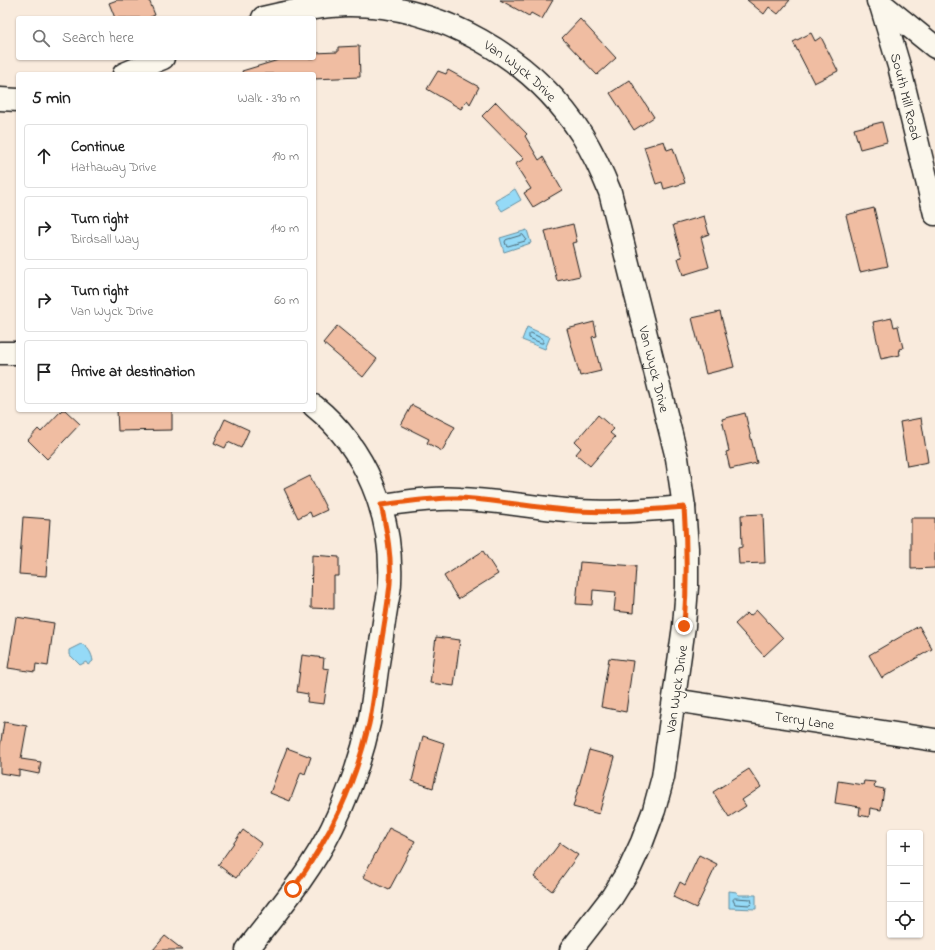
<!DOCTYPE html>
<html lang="en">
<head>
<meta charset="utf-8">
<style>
	:root { --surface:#fff; --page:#f2f2f2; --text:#222; --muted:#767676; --line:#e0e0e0 }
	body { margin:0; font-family:"Indie Flower",sans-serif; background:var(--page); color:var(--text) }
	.controls { position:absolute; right:12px; bottom:12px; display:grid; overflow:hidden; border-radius:4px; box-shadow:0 1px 3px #0004 }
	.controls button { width:36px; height:36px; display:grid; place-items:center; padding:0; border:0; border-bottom:1px solid var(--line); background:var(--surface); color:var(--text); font:20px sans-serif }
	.stop { position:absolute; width:12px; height:12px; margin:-9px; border:3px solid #ea580c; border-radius:50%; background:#fff }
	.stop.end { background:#ea580c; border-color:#fff; box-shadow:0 1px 4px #0008 }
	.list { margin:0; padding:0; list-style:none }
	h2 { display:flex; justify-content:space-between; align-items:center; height:52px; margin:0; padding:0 16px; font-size:17px }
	h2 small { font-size:13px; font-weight:400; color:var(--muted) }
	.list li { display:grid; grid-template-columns:26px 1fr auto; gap:12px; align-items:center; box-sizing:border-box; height:64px; margin:0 8px 8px; padding:0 8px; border:1px solid var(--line); border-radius:4px }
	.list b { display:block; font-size:15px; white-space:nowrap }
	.list p { margin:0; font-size:13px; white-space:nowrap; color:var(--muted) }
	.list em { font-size:13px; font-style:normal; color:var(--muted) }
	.icon { flex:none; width:22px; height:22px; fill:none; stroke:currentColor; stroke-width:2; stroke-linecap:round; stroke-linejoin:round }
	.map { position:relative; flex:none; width:935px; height:950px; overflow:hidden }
	.search { position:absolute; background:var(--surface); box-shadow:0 1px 3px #0004; left:16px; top:16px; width:300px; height:44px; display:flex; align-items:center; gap:10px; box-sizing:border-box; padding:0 14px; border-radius:4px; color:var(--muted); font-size:15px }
	.panel { position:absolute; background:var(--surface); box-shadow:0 1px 3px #0004; left:16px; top:72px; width:300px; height:340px; border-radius:4px }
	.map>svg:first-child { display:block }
</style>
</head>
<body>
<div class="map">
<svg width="935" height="950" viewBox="0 0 935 950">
	<rect width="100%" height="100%" fill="#f9ebdd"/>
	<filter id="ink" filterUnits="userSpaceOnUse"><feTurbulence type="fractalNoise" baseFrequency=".025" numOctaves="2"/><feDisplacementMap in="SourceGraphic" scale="8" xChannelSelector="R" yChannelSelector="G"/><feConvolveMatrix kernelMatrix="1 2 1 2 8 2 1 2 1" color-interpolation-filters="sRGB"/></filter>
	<g filter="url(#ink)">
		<path fill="#95daf7" stroke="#658e9f" d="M515 189 521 200 502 211 495 201Z
			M527 230 531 243 504 252 500 238Z
			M527 327 550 337 545 349 522 340Z
			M81 644C88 646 92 654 93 661L88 665 86 662 80 665 71 656 69 655V650Z
			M729 891 737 892 738 895H756V909L729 908Z"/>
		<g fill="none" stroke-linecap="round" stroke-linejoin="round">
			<path stroke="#4c6874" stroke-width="1" d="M523 235 526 239 525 241 508 246 506 245 505 242 506 240Z
				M531 333 543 339V343H541L529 338V335Z
				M735 898 751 899 752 903 750 905 735 904 733 900Z"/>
		</g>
		<path fill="#f0bda2" stroke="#1c1c1c" d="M117 0H149L155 15 148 18H115L109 3Z
			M500 0H553L542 19 531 13 529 16Z
			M747 0H790L778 14 769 7 764 14Z
			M580 19 616 58 597 75 562 38Z
			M811 33 815 41 821 37 838 71 814 83 793 42Z
			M359 46 360 77 314 79V74H243L242 71 285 58H314V53L338 52V47Z
			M448 70 479 87 470 104 467 100 461 109 427 89 438 71 446 74Z
			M630 80 654 117 634 130 610 93Z
			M496 102 527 134 525 136 539 160 543 157 562 190 533 207 524 193 531 189 515 164 524 159 482 116Z
			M882 122 887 142 860 149 854 129Z
			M664 141 667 150 673 148 685 183 664 189 662 182 656 184 644 147Z
			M874 208 888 266 860 272 846 215Z
			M704 216 709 234 701 237 709 267 683 275 678 258 682 257 673 225Z
			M573 224 577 242 572 243 580 276 557 281 545 231Z
			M720 312 734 367 706 374 692 318Z
			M892 318 894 327 898 326 903 348 899 349 900 355 881 359 873 322Z
			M594 322 597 336 592 337 601 371 580 376 567 329Z
			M337 326 377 359 363 377 323 343Z
			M412 405 455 427 442 451 427 443 429 439 401 425Z
			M62 410H65L80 424 47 459 28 440 38 429 41 432Z
			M117 410H172V430L118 431Z
			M745 413 757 463 730 469 726 452 729 451 722 419Z
			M598 415 614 429 610 433 615 437 590 466 576 454 581 448 575 442Z
			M921 418 928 462 907 466 900 422Z
			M225 419 249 430 241 448 228 442 225 448 214 443Z
			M310 476 327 510 312 517 310 512 298 518 284 489Z
			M763 514 765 563 739 564 738 548 742 547 741 515Z
			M23 517 50 519 46 576 19 574Z
			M911 518H935V568L911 569Z
			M483 551 498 574 458 599 444 576Z
			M312 555 339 557V576H334V609L311 608Z
			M580 562 636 566 633 613 614 611 616 592 593 590 592 605 576 604Z
			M757 610 783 638 764 656 735 624 747 613 750 616Z
			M16 617 54 623 48 666 36 664 35 672 8 668Z
			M919 626 932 649 882 678 869 655Z
			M436 637 460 640 454 686 430 683Z
			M302 655 324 658 323 668 329 669 324 704 307 702 308 694 297 692Z
			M609 658 633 661 626 712 601 707Z
			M4 722 27 726 21 759 41 762 39 774 19 770V776L0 773V747Z
			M423 736 444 743 433 788 412 781Z
			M287 748 311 757 305 774 301 772 290 801 270 793Z
			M589 750 615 757 599 814 573 807Z
			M749 769 761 787 742 800 746 806 729 817 713 792Z
			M838 781 863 785 864 781 875 782 874 787 884 789 881 810 870 808 869 817 859 815 860 807 835 803Z
			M389 828 415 841 389 890 363 877Z
			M243 830 262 844 236 878 218 865Z
			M560 843 578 855 552 891 534 877Z
			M699 855 717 864 696 908 673 897 680 882 685 885Z
			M165 936 183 950H153Z"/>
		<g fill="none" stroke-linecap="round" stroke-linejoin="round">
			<g stroke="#1c1c1c" stroke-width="25">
				<g id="minor">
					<path id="s1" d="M263 18C291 11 319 6 347 5 440 4 532 57 582 135 593 153 602 172 610 192L677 458 684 507 687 548V587L684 626 663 777 654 810 642 842 630 868 612 897 571 950"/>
					<path d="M124 74 163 58"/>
					<path d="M0 99 18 100"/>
					<path d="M0 353H18"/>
					<path d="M381 505C407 502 433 497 460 499 495 500 530 507 566 510 605 514 645 510 684 507"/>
					<path id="s2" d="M674 700 935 740"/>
					<path d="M247 950C277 911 310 873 332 828 348 795 361 760 369 723 373 703 375 683 378 663 381 645 383 627 386 609 387 601 390 591 390 582 393 516 366 448 314 406"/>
				</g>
			</g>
			<g stroke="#1c1c1c" stroke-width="25">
				<g id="major">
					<path d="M878 1 935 47"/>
					<path id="s3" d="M880 2 899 66 935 214"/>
				</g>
			</g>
			<use href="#minor" stroke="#fbf7ec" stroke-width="22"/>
			<use href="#major" stroke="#fbf7ec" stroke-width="22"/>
		</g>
	</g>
	<g fill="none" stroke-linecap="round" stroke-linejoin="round" filter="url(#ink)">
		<path stroke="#ea580c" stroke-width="5" d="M293 889C331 835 354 788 369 724 374 701 376 676 380 652 383 630 388 606 390 583 392 557 387 531 381 505 407 502 433 497 460 498 495 500 530 507 566 510 605 514 645 510 684 507 687 547 687 586 684 626"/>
	</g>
	<g text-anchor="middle" stroke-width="3" stroke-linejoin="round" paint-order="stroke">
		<g font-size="14" fill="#1c1c1c" stroke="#fbf7ec">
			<text dy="5" stroke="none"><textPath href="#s1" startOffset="275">Van Wyck Drive</textPath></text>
			<text dy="5" stroke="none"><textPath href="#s3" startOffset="98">South Mill Road</textPath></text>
			<text dy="5" stroke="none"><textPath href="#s1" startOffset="611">Van Wyck Drive</textPath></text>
			<text transform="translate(676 689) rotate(-82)" y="5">Van Wyck Drive</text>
			<text dy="5" stroke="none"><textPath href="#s2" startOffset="132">Terry Lane</textPath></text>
		</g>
	</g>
</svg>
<div class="controls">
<button>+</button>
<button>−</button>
<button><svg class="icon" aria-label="locate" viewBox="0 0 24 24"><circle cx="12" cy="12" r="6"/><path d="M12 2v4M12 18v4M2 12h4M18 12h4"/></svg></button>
</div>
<div class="stop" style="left:293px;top:889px"></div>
<div class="stop end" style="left:684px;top:626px"></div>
<div class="search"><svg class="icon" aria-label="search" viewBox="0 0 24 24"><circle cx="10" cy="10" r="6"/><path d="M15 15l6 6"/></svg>Search here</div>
<section class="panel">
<h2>5 min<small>Walk · 390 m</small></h2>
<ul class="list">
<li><svg class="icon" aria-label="ahead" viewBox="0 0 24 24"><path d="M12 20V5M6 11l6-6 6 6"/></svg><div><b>Continue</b><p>Hathaway Drive</p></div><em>190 m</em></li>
<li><svg class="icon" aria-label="right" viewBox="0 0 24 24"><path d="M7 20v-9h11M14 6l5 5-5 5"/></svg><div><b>Turn right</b><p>Birdsall Way</p></div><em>140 m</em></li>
<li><svg class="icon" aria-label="right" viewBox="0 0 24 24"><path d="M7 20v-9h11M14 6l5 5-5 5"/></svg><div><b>Turn right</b><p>Van Wyck Drive</p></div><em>60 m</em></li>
<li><svg class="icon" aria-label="arrive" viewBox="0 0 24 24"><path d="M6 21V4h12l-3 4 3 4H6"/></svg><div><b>Arrive at destination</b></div></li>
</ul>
</section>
</div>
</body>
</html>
